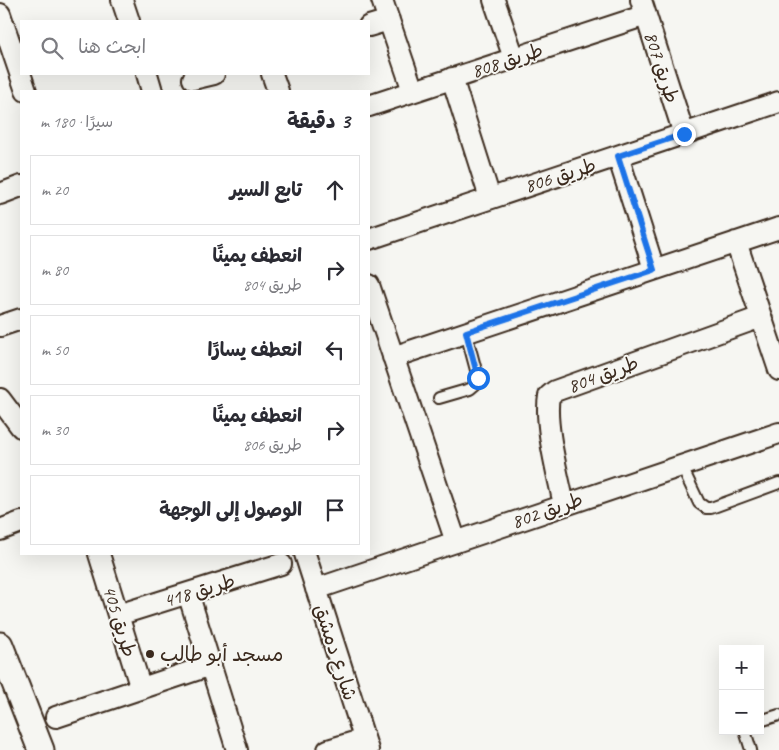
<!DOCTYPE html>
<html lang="ar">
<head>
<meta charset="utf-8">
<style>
	:root { --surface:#fff; --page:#f2f2f3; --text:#2b2b33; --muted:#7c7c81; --line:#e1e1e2 }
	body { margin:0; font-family:Caveat,"Playpen Sans Arabic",sans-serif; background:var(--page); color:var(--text); direction:rtl }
	.controls { position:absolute; right:15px; bottom:15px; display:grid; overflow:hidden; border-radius:0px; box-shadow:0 5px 20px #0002 }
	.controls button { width:45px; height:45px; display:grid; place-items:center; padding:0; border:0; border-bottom:1px solid var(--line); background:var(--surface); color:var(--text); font:25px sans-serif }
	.stop { position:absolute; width:15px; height:15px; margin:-11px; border:4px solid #1a73e8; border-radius:50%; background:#fff }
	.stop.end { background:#1a73e8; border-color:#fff; box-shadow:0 1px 5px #0008 }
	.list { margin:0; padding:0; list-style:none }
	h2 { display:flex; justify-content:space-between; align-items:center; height:65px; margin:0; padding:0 20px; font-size:21px }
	h2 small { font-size:16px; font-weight:400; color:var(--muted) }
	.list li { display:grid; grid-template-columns:32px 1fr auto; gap:15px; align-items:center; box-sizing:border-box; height:70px; margin:0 10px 10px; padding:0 10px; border:1px solid var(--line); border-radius:0px }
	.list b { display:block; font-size:19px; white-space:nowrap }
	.list p { margin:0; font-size:16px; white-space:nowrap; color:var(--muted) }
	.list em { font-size:16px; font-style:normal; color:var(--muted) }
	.icon { flex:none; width:28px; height:28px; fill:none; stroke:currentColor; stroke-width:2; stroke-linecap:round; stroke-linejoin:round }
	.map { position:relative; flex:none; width:779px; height:750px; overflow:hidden; direction:ltr }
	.search { position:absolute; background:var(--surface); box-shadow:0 5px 20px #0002; left:20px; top:20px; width:350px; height:55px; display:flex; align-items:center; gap:12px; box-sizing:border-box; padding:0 18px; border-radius:0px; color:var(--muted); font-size:19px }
	.panel { position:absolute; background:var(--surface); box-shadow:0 5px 20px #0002; left:20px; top:90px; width:350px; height:465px; border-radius:0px; direction:rtl }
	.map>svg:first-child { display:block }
</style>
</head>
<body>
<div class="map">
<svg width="779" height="750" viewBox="0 0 779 750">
	<rect width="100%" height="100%" fill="#f6f6f2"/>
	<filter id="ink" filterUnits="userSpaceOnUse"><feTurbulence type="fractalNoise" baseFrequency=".02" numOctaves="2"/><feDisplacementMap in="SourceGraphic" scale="10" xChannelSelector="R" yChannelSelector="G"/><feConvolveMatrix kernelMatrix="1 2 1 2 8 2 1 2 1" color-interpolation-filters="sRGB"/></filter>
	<g filter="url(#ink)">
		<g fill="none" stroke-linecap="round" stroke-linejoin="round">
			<g stroke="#3b2a1e" stroke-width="14">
				<path id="service" d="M439 398 470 389 477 383V374L466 333
					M681 465 699 503 706 508H711L779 483
					M760 721 779 715
					M745 731 751 750"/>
			</g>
			<g stroke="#3b2a1e" stroke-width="24">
				<path id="minor" d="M122 0 129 21
					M382 0 413 91
					M494 0 514 58
					M641 0 684 134
					M0 14 26 91
					M369 26 389 20
					M147 74 152 91
					M272 74 278 91
					M452 78 490 198
					M193 79 214 74
					M369 106 646 15
					M618 156 654 269
					M0 194 21 186
					M369 239 779 102
					M736 242 779 370
					M369 285 456 542
					M0 326 21 319
					M393 357 779 228
					M0 399 21 427
					M564 505C558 475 544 424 549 396L555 391 761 317
					M0 530 21 522
					M99 554 141 689
					M305 554 368 750
					M316 589 779 433
					M188 593 237 750
					M118 615 281 564
					M56 717 211 665
					M328 750 364 739"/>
			</g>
			<g stroke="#3b2a1e" stroke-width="29">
				<path id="tertiary" d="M0 645 41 750"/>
			</g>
			<use href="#service" stroke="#f6f6f2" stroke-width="10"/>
			<use href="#minor" stroke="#f6f6f2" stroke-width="20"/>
			<use href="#tertiary" stroke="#f6f6f2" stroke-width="25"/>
		</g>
	</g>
	<g fill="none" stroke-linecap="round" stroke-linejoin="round" filter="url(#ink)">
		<path stroke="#1a73e8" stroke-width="6" d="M478 378 466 332 654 270 618 156 684 134"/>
	</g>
	<circle fill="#3b2a1e" stroke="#f6f6f2" stroke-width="2" cx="150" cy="654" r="5"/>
	<g text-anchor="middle" stroke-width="4" stroke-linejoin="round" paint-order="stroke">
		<g font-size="20" fill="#3b2a1e" stroke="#f6f6f2">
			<text transform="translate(507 60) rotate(-18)" y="7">طريق 808</text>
			<text transform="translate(662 67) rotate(72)" y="7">طريق 807</text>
			<text transform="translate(560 175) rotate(-18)" y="7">طريق 806</text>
			<text transform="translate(603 374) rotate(-20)" y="7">طريق 804</text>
			<text transform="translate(547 510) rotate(-19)" y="7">طريق 802</text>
			<text transform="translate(199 590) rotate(-17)" y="7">طريق 418</text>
			<text transform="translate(120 621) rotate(73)" y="7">طريق 405</text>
			<text transform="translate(336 652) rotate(72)" y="7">شارع دمشق</text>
		</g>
		<g font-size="20" fill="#3b2a1e" stroke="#f6f6f2" text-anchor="start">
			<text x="160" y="661">مسجد أبو طالب</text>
		</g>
	</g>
</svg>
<div class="controls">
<button>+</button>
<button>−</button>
</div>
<div class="stop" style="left:478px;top:378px"></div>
<div class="stop end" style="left:684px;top:134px"></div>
<div class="search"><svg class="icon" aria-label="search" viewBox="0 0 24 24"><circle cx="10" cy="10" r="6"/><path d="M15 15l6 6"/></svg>ابحث هنا</div>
<section class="panel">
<h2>3 دقيقة<small>سيرًا · 180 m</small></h2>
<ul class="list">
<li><svg class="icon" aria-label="ahead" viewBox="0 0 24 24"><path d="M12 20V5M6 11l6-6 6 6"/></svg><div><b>تابع السير</b></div><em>20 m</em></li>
<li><svg class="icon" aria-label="right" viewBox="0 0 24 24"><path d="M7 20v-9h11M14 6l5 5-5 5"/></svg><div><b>انعطف يمينًا</b><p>طريق 804</p></div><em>80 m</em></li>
<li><svg class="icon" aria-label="left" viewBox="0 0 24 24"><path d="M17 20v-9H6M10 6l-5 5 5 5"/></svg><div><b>انعطف يسارًا</b></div><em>50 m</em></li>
<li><svg class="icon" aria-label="right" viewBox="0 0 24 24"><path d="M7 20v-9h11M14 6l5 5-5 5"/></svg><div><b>انعطف يمينًا</b><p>طريق 806</p></div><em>30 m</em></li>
<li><svg class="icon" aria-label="arrive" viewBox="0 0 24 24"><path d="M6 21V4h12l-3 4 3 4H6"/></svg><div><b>الوصول إلى الوجهة</b></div></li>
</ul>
</section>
</div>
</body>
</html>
